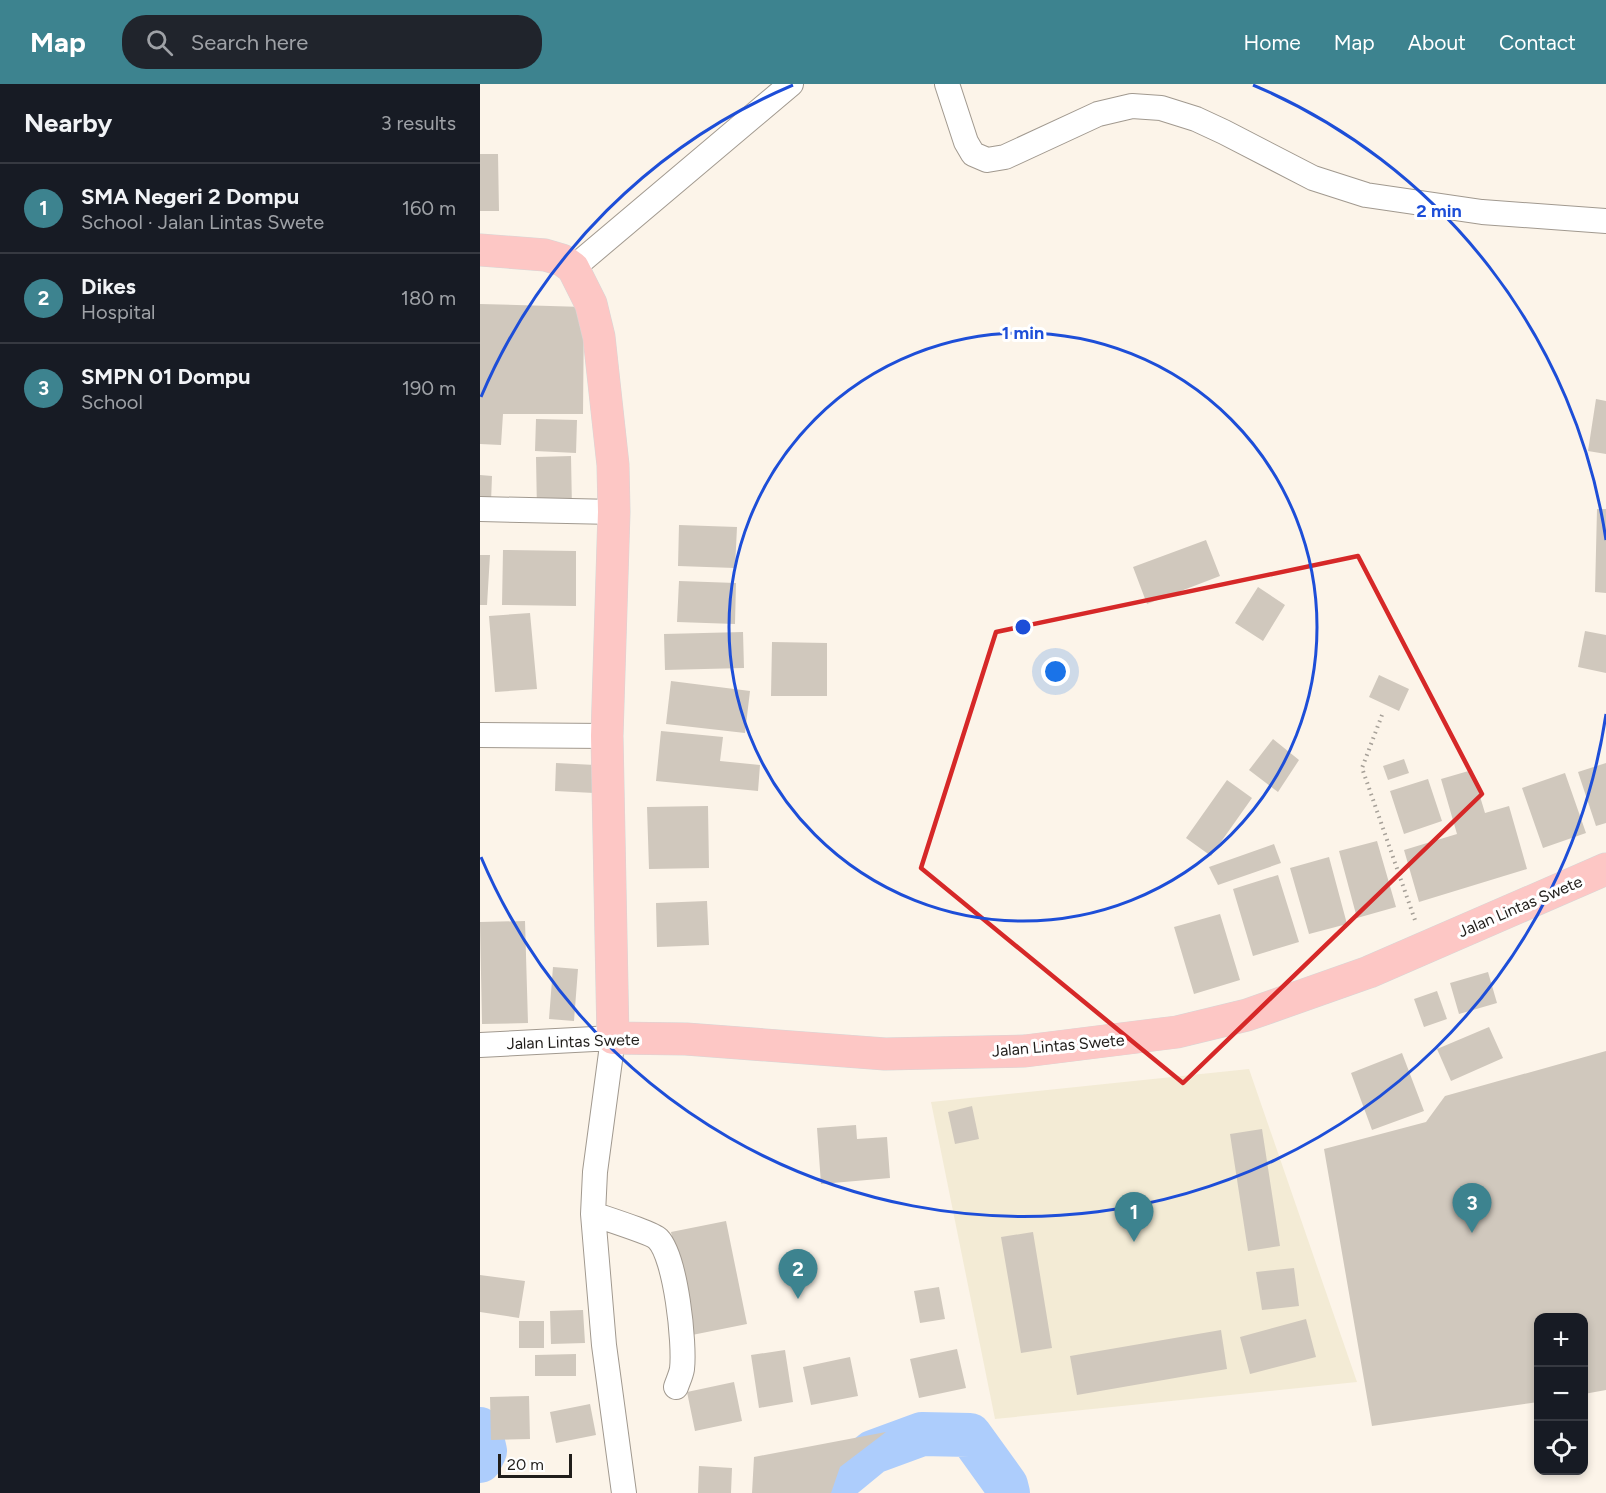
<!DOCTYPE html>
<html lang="en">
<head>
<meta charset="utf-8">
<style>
	:root { --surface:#171b24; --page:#20242c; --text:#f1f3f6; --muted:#9ea1a6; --line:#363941; --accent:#3d838f }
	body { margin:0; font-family:Figtree,sans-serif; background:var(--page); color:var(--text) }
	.controls { position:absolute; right:18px; bottom:18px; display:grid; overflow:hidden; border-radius:12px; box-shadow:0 3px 9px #0003 }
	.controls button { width:54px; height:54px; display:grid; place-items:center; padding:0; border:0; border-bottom:2px solid var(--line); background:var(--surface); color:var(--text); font:30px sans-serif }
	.scale { position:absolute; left:18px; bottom:15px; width:74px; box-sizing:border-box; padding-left:6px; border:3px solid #201d1a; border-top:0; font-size:16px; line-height:21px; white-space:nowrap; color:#201d1a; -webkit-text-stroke:4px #fff; paint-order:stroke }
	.you { position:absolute; left:576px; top:588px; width:21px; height:21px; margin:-15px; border:4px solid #fff; border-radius:50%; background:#1a73e8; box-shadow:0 0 0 9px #1a73e833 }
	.badge { display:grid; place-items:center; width:39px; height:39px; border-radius:50%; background:var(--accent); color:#fff; font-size:20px; font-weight:700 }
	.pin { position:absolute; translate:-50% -50px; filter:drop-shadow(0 2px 3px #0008) }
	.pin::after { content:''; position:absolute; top:32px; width:21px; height:18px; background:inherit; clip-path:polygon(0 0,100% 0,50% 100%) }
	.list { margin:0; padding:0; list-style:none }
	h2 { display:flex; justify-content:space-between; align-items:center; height:78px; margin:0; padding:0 24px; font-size:26px }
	h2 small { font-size:20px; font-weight:400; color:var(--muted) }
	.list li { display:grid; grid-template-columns:39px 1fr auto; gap:18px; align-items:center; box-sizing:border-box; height:90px; padding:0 24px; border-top:2px solid var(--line) }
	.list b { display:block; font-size:22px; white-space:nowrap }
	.list p { margin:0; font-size:20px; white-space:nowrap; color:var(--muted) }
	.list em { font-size:20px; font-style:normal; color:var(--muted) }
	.icon { flex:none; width:33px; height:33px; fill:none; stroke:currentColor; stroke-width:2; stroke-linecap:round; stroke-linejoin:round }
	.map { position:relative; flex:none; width:1126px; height:1409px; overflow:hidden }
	header { display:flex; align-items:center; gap:36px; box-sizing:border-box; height:84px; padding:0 30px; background:var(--accent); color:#fff }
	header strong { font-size:28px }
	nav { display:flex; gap:33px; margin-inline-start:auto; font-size:21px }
	.search { width:420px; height:54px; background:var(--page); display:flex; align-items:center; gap:15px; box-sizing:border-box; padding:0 21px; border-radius:24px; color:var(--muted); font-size:22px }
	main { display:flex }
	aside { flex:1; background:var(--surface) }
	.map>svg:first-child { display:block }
</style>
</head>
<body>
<header>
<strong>Map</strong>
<div class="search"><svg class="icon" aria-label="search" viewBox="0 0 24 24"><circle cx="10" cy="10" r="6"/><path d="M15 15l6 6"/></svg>Search here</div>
<nav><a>Home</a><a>Map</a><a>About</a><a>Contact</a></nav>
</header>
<main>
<aside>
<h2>Nearby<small>3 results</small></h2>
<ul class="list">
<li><span class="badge">1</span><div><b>SMA Negeri 2 Dompu</b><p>School · Jalan Lintas Swete</p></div><em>160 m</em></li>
<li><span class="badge">2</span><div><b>Dikes</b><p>Hospital</p></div><em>180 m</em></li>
<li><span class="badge">3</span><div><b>SMPN 01 Dompu</b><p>School</p></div><em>190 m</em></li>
</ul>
</aside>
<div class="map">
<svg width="1126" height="1409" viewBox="0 0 1126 1409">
	<rect width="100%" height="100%" fill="#fcf4e9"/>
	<path fill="#f3ebd5" d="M769 985 877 1298 515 1335 451 1018Z"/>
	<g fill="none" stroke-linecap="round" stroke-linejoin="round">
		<path stroke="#adcdfc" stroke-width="44" d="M0 1345 5 1367 0 1377
			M354 1409 359 1396 393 1368 442 1350 490 1351 526 1401 528 1409"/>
	</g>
	<path fill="#d0c8bd" d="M0 70H18L19 127H0Z
		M0 220 104 223 103 330H23L21 361 0 360Z
		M1116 315 1126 317V370L1108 367Z
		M56 335 97 336 96 369 55 367Z
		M91 372 92 425 57 427 56 373Z
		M0 391 12 392 11 418H0Z
		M1117 425H1126V509L1115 508Z
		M199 441 257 443 255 484 198 482Z
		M726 456 740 492 667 520 653 483Z
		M23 466 96 467V522L22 521Z
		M0 471H10L7 521H0Z
		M199 497 256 499 255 540 197 538Z
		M778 503 805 521 783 557 755 539Z
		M50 529 57 605 15 608 9 532Z
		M1105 547 1126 551V589L1098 583Z
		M263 548 264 584 185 586 184 550Z
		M292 558 347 559V612H291Z
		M899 591 929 605 919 627 889 613Z
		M191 597 270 607 265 649 186 640Z
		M181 647 243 653 240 677 280 681 278 707 176 697Z
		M793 655 819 676 798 708 769 686Z
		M924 675 929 689 908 696 903 682Z
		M76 679 115 681 114 709 75 707Z
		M1126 679V739L1116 742 1098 688Z
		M992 686 1005 729 1029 722 1047 785 939 818 924 766 977 750 961 695Z
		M1085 689 1106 749 1063 764 1042 704Z
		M948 695 962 737 924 750 910 707Z
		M747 696 772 714 731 772 706 754Z
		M228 722 229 784 169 785 167 723Z
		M897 757 916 823 877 834 859 767Z
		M794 760 801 779 738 801 729 783Z
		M849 773 867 840 829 850 810 784Z
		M798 791 819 858 773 872 753 805Z
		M227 817 229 861 177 863 176 819Z
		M740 830 760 896 714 910 694 843Z
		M45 837 48 939 2 940 0 838Z
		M73 883 98 885 94 937 69 935Z
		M1008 888 1017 919 979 930 970 899Z
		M957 907 967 935 944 943 934 915Z
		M1009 943 1023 974 971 997 957 965Z
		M1126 967V1306L1104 1310V1234H1058V1318L892 1342 844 1065 946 1038 965 1012Z
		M922 969 944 1027 892 1046 871 989Z
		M492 1022 499 1055 475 1060 468 1028Z
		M376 1041 377 1055 407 1053 410 1094 341 1100 337 1044Z
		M782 1045 800 1162 768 1167 750 1050Z
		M246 1137 267 1240 212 1251 191 1148Z
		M553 1148 572 1264 541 1269 521 1153Z
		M814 1184 819 1222 782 1226 776 1188Z
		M0 1191 45 1197 39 1234 0 1228Z
		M459 1203 465 1235 440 1239 434 1207Z
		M103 1226 105 1259 71 1260 70 1227Z
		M826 1235 836 1273 770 1290 760 1253Z
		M39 1237H64V1264H39Z
		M741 1246 747 1285 597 1311 590 1272Z
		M477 1265 486 1304 439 1314 430 1275Z
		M305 1266 313 1318 279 1324 271 1271Z
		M96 1270V1292H55V1271Z
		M370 1273 378 1312 331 1321 323 1283Z
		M254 1298 262 1337 215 1347 207 1308Z
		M49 1312 50 1355 11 1356 10 1313Z
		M110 1320 116 1351 76 1359 70 1328Z
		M406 1348 360 1383 351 1409H272L274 1373Z
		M219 1382 252 1384 251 1409H218Z"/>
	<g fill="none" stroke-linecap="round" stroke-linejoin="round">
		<g stroke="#a1998f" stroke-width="26">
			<path id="minor" d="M467 0 486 58 493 70 507 76 525 73 618 30 652 22 681 24 716 35 744 48 833 94 886 111 1002 128 1126 137
				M93 184 311 0
				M0 425 134 428
				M0 651 127 652
				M0 961 133 954 115 1088 113 1130 124 1261 144 1409
				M113 1130C124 1134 172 1149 178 1155 196 1173 205 1260 202 1285 201 1291 198 1297 196 1303"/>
		</g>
		<g stroke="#d7d6d6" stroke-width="33">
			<path id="major" d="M0 166 65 171 82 176 93 184 111 220 119 253 133 381 134 428 127 652 133 954 206 955 405 970 545 967 697 948 767 931 889 888 1126 785"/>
		</g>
		<path stroke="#a6a098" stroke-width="4" stroke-dasharray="1.5 4.5" stroke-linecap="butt" d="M902 631 882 684 936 839"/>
		<use href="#minor" stroke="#fff" stroke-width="24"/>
		<use href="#major" stroke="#fdc7c5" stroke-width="32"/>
	</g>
	<path fill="none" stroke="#d62828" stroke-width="4.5" stroke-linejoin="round" d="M878 472 1002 710 703 999 441 784 516 548Z"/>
	<g fill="none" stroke="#1d4ed8" stroke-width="3">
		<circle cx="543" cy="543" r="294"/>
		<path d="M1126 630A589 589 0 0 1 1 773M1 313A589 589 0 0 1 313 1M773 1A589 589 0 0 1 1126 456"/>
	</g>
	<g text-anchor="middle" stroke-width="6" stroke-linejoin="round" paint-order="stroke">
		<g font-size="16" fill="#201d1a" stroke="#fff">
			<text transform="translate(1040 822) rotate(-23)" y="6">Jalan Lintas Swete</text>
			<text transform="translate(93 957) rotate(-2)" y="6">Jalan Lintas Swete</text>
			<text transform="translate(578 961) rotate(-5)" y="6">Jalan Lintas Swete</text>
		</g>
	</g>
	<circle cx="543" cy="543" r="9" fill="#1d4ed8" stroke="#fff" stroke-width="3"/>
	<g font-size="18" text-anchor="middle" font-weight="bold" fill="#1d4ed8" stroke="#fff" stroke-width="6" stroke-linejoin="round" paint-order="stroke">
		<text x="959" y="133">2 min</text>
		<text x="543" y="255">1 min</text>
	</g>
</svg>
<div class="controls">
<button>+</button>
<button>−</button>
<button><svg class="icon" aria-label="locate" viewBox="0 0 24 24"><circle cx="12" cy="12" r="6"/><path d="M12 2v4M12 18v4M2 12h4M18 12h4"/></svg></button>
</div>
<div class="scale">20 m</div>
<div class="you"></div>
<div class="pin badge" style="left:654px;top:1158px">1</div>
<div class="pin badge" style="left:318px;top:1215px">2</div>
<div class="pin badge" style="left:992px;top:1149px">3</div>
</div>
</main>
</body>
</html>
